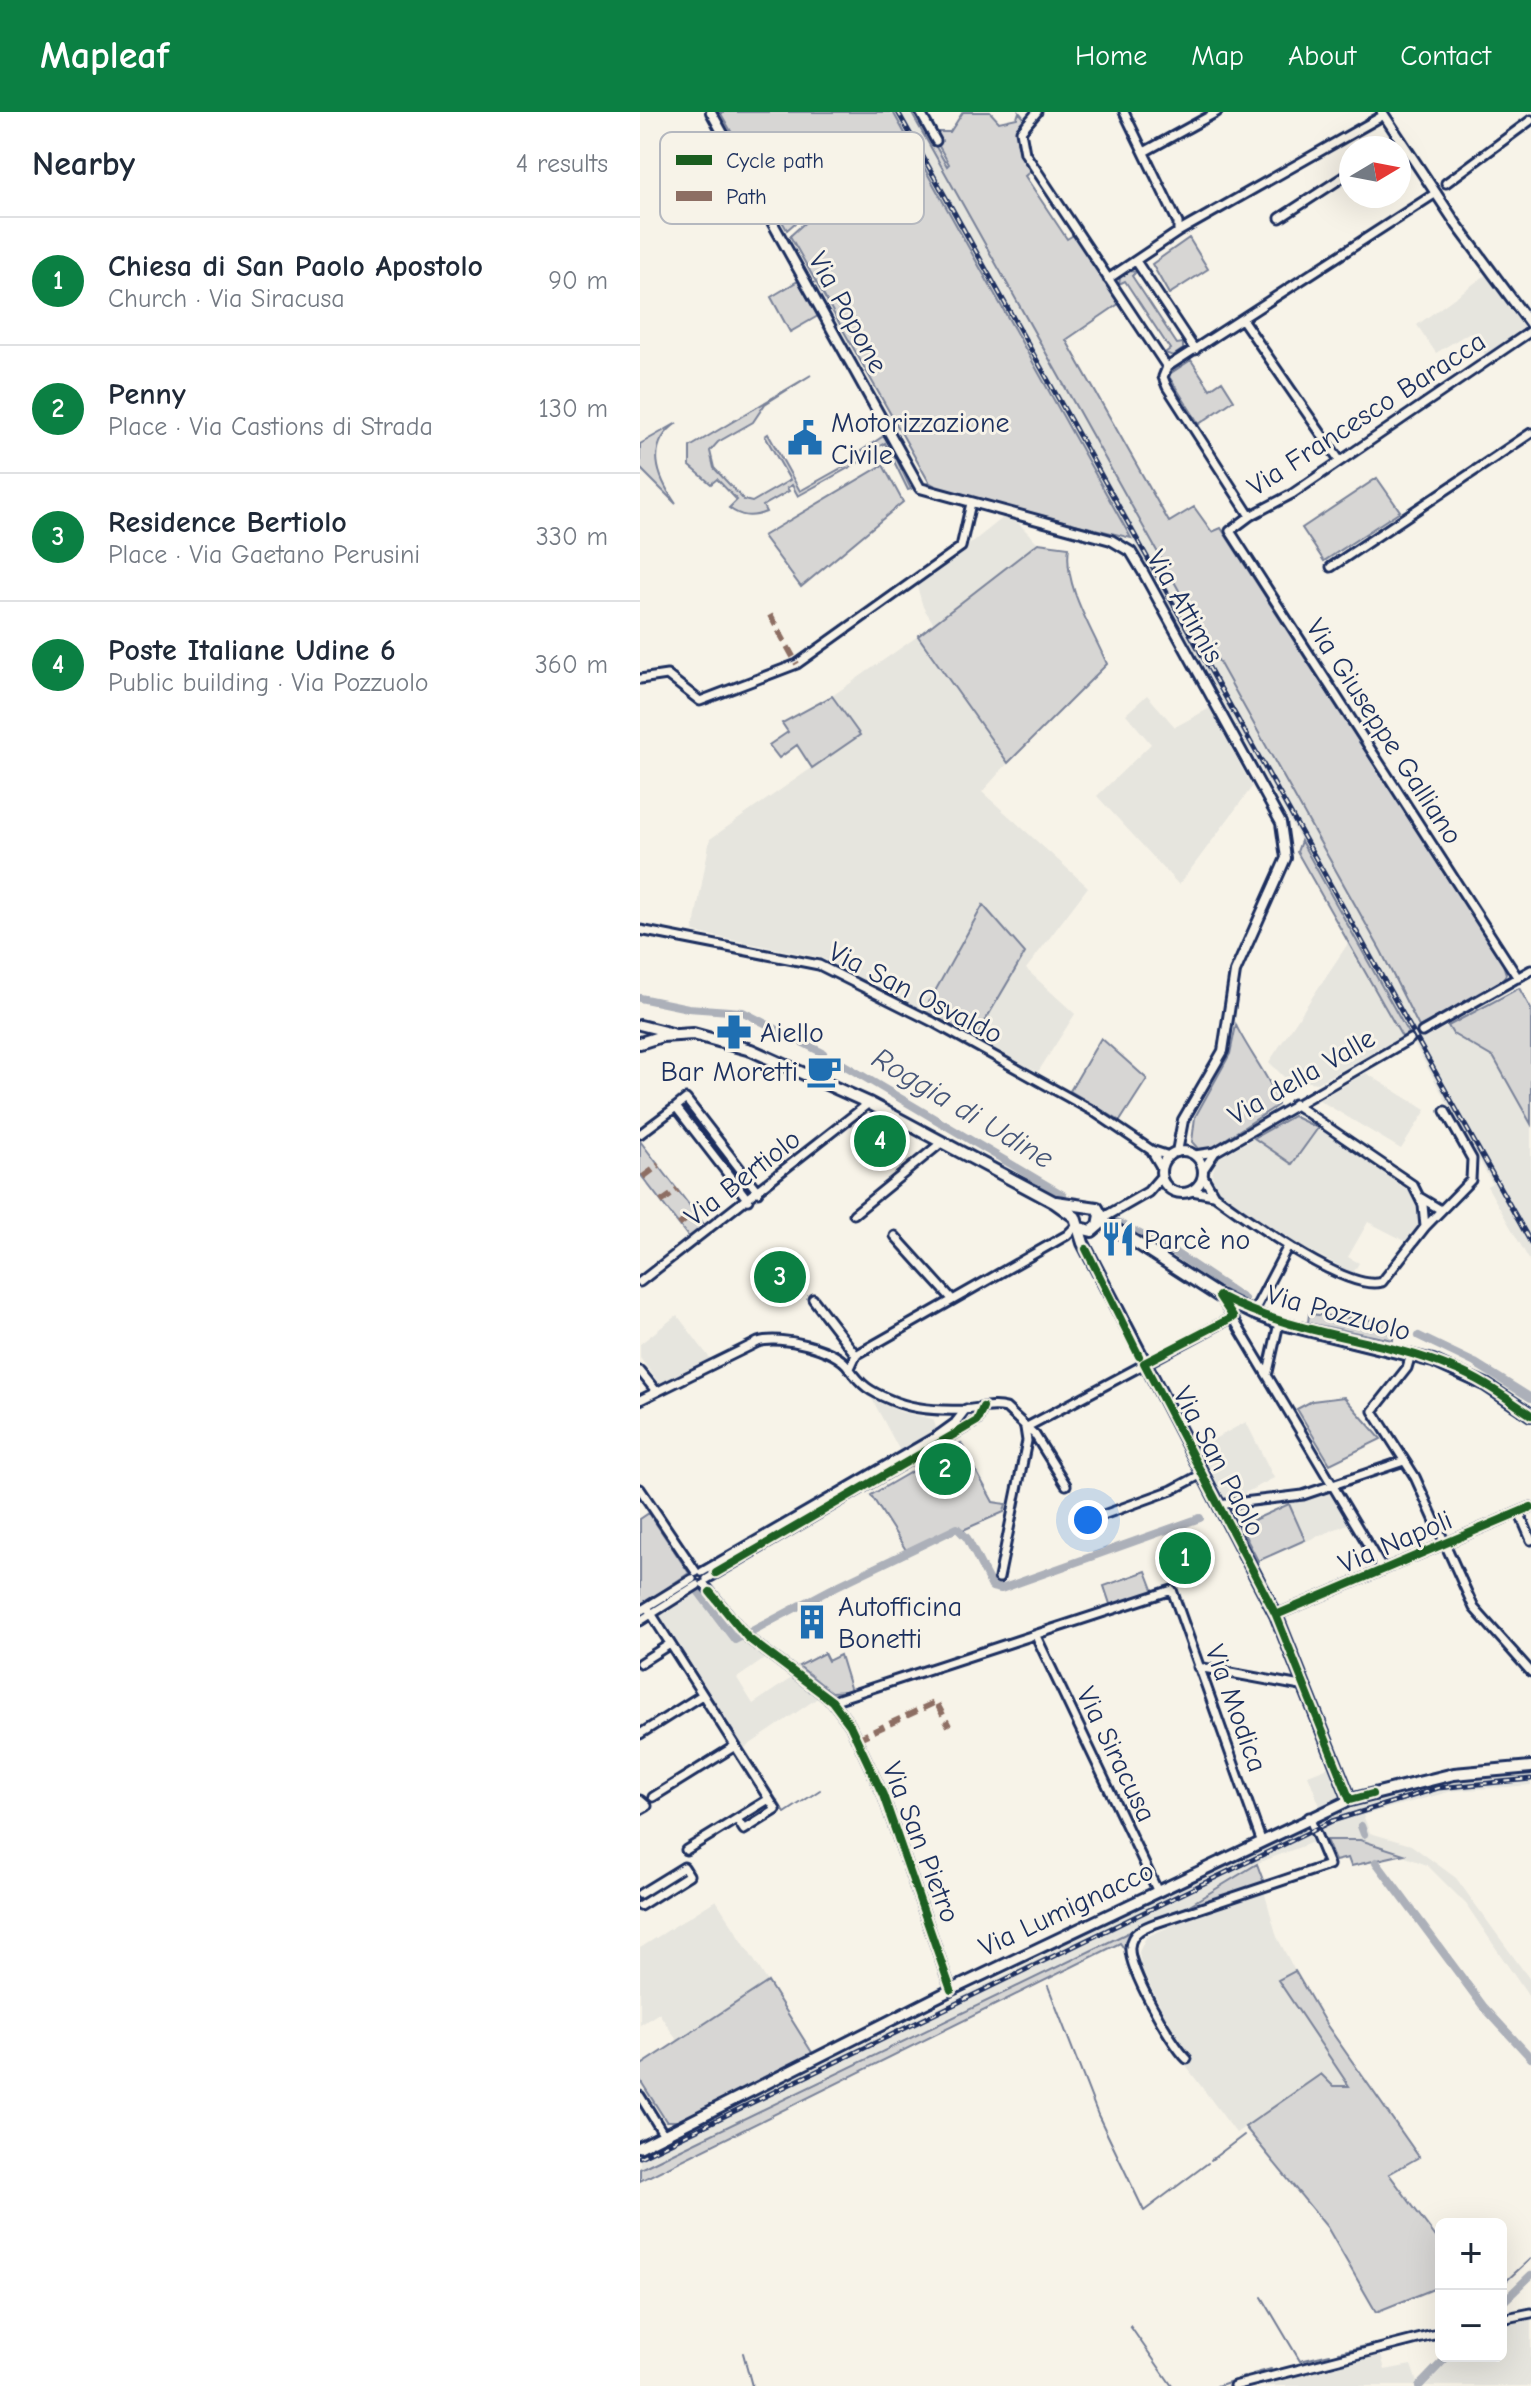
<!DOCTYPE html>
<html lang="en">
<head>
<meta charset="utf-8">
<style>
	:root { --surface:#fff; --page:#f2f2f3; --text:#1f2937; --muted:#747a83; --line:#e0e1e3; --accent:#0b8043 }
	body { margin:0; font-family:"Comic Neue",sans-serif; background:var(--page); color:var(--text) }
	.controls { position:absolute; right:24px; bottom:24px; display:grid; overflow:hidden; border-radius:12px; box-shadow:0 8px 32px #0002 }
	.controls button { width:72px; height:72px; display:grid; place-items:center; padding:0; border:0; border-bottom:2px solid var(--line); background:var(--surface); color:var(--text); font:40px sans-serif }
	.compass { position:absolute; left:699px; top:24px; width:72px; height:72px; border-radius:50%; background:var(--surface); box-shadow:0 8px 32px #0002; rotate:80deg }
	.you { position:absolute; left:448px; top:1408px; width:28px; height:28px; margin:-20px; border:6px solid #fff; border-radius:50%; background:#1a73e8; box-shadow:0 0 0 12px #1a73e833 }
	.badge { display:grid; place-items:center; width:52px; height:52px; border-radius:50%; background:var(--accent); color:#fff; font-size:26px; font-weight:700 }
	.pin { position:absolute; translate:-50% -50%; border:4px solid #fff; box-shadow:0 2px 8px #0006 }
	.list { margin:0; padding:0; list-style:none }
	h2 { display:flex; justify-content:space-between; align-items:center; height:104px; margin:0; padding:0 32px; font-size:34px }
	h2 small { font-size:26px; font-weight:400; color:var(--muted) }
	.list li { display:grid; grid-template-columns:52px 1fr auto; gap:24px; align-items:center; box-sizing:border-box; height:128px; padding:0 32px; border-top:2px solid var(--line) }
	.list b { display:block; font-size:30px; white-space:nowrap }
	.list p { margin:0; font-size:26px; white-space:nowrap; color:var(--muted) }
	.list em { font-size:26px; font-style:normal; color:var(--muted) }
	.map { position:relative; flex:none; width:891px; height:2274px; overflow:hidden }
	header { display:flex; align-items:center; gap:48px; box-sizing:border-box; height:112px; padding:0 40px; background:var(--accent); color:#fff }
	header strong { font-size:38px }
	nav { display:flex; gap:44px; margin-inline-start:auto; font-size:28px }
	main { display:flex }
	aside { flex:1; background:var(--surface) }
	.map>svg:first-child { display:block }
</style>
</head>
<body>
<header>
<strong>Mapleaf</strong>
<nav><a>Home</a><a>Map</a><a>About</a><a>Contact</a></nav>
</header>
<main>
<aside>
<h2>Nearby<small>4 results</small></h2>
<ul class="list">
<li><span class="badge">1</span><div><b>Chiesa di San Paolo Apostolo</b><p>Church · Via Siracusa</p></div><em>90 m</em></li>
<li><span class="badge">2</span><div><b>Penny</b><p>Place · Via Castions di Strada</p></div><em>130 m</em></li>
<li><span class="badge">3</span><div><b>Residence Bertiolo</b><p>Place · Via Gaetano Perusini</p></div><em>330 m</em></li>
<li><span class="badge">4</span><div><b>Poste Italiane Udine 6</b><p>Public building · Via Pozzuolo</p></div><em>360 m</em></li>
</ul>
</aside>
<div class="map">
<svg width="891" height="2274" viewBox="0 0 891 2274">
	<rect width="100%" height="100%" fill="#f7f3e8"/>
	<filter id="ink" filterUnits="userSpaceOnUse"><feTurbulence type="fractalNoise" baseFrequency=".0125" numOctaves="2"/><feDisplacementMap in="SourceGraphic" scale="16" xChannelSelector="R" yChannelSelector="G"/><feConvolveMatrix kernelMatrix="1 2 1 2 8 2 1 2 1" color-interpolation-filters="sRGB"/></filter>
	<g filter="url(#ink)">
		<path fill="#e6e5de" d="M253 0H271L741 839 785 926 808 914 813 922 854 946 891 1012V1151L847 1074 852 1071Z
			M847 162 886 215 846 244 830 220 796 241 777 213Z
			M364 405 375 408 398 431 294 512 283 495 277 474Z
			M278 524 368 651 342 680 448 775 386 857 435 902 398 960 182 846 53 820 70 727 219 623 192 584Z
			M507 583 535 615 570 596 612 675 539 773 457 684 511 632 486 602Z
			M709 830 762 925 677 971 646 967 629 950Z
			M726 961 786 998 761 1037 679 988Z
			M678 1016 768 1071 779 1089 782 1110 769 1131 728 1110 708 1145 719 1151 713 1161 645 1126 575 1078 571 1068 576 1047 614 1026 653 1051Z
			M37 1203 72 1249 21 1274 0 1246V1232Z
			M232 1287 261 1300 293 1307 297 1318 261 1341Z
			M606 1310 634 1366 605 1381 606 1386 586 1388 559 1335Z
			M691 1379 710 1411 618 1449 599 1413 657 1387Z
			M59 1476 96 1521 126 1546 97 1566 113 1592 153 1565 179 1585 103 1637 16 1503Z
			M691 1654 702 1684 680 1694 668 1663Z
			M891 1662V1673L812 1679 723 1703 730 1721 771 1733 816 1766 891 1869V1888L826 1792 787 1753 720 1728 676 1729 620 1750 538 1800 483 1822 0 2057V2041L668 1714 720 1693 786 1674 828 1665Z
			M624 1779 637 1825 655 1859 638 1869 710 1974H693L681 1963 596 2021 543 1950 546 1947 501 1855 499 1840 506 1825 592 1787Z
			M76 1788 128 1870 38 1930 19 1901 0 1913V1836Z
			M891 2206V2274H785L814 2244H861V2212Z
			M741 2243 745 2258 771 2253 777 2270 774 2274H611Z"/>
		<path fill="#d7d6d4" stroke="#798299" stroke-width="2" d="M80 0H253L491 426 303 379 289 370 150 124 243 40 242 35 147 118Z
			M271 0H276L307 54 309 52 296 29 297 20H310L323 0H350L359 10 377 6 379 0 384 6 377 30 392 58 385 64 427 127 435 122 480 191 426 228 529 410 554 395 572 420 581 416 863 852 866 862 862 870 779 915 741 839Z
			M549 126 568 157 529 182 512 152Z
			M490 159 496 160 492 164 537 232 543 231V237L533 244 525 241 530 237 485 169 479 172 480 166Z
			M158 169 178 204 150 220 131 185Z
			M551 248 570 277 582 269 594 288 559 312 528 263Z
			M171 263 125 292 113 310 78 330 70 339 74 356 104 388 112 390 150 368 125 324 128 322 160 379 217 347 215 343 245 323 271 377 268 378 245 331 218 347 219 350 158 384 152 373 147 376 149 379 123 394 126 400C112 406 101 405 89 396L97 388 77 367 71 372 50 354V335Z
			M37 311C5 333 17 365 36 392L0 356V332Z
			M243 353 263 390 161 475 123 424Z
			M737 366 760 399 684 449 662 416Z
			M398 431 429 435C423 473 452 517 467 552L368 651 278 524Z
			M192 584 220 623 172 656 157 633 139 646 129 633 148 620 142 611Z
			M661 729 768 921 762 925 657 740Z
			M343 793 385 841 335 926 284 899Z
			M879 876 891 897V1012L854 946 813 922 808 914Z
			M596 913C604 933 638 977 638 993L572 1036 560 1039 552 1030 555 1005 590 942Z
			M461 926 507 967 480 1009 430 979Z
			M653 1004 678 1016 652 1052 614 1026Z
			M0 1029 66 1115 50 1127 0 1062Z
			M669 1202 754 1210 753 1228 668 1211Z
			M704 1285 741 1327 690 1352 657 1297 672 1289Z
			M321 1331 353 1390 366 1392 364 1400 323 1418 317 1414 266 1438 231 1383Z
			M649 1392 665 1428 618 1449 600 1414Z
			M9 1401 49 1461 0 1494V1407Z
			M506 1459 514 1480 471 1495 464 1474Z
			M184 1541 188 1549 200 1543 211 1579 191 1580 159 1554Z
			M686 1728H720L764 1742 711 1754 708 1746 695 1749Z
			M617 1752 624 1771 538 1800Z
			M508 1811 495 1819 490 1845 480 1831 0 2069V2057Z
			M655 1859 686 1912 779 2045 749 2062 801 2132V2174L736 2200 687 2115 605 2015 681 1962 693 1974H709L638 1868Z
			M128 1870 173 1942 39 2009H26L0 1968V1954Z"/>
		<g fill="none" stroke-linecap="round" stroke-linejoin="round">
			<path stroke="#727c95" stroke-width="2" d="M18 1503 50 1483
				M31 1523 145 1701 180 1678
				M408 1874 458 2003 504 2099 568 2051
				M571 2048 604 2023
				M861 2166 864 2171 890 2147
				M622 2185 660 2249
				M490 2214 532 2274
				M699 2240 735 2232
				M103 2241 112 2274
				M660 2249 690 2242
				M613 2262 631 2257
				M577 2274 604 2265"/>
			<path stroke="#acb0b9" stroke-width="8" d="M0 886 48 896 103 900 183 941
				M199 950 423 1083
				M477 1110 531 1138 604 1187
				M779 1224 835 1251 891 1286
				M58 1479 95 1528 195 1475 317 1416 327 1426 352 1475 361 1477 560 1406
				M721 1714 724 1722
				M736 1750 843 1894 891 1946
				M861 2192 891 2163
				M779 2274 808 2244"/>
			<g stroke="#1b2f5e" stroke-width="13">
				<path id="minor" d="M280 0 296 29
					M397 0 381 19 385 41 527 255
					M484 0 538 111V120
					M749 36 761 28
					M504 40 577 0
					M806 71 891 8
					M640 106 711 60
					M496 149 555 238
					M468 167 538 120 744 3
					M602 207 700 349
					M527 255 796 81
					M527 255 523 265 527 275 610 404
					M691 455 891 321
					M0 567 27 563 60 589 157 552 321 435 331 391
					M0 818 179 853 293 910 453 999 511 1038
					M878 866 590 419 610 404 652 382 891 219
					M782 920 891 858
					M654 992 773 1073 783 1093 785 1115
					M0 1022 36 995
					M575 1040 770 927
					M555 1043 575 1040 563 1058
					M521 1055 511 1038 529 1044
					M552 1079 574 1083 563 1064
					M574 1083C605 1105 706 1181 742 1170L785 1115 831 1068 832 1047 805 999
					M781 1086 801 1098
					M108 1088 36 995 46 987 118 1080
					M214 1102 301 1031
					M255 1124 312 1187
					M0 1170 229 991
					M581 1186 743 1458
					M173 1187 216 1243
					M613 1201 648 1134
					M771 1242 767 1256 733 1299 775 1365 834 1496 891 1560
					M210 1256 216 1243 427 1123 437 1113
					M0 1259 16 1279
					M628 1260 639 1211
					M0 1288 118 1230C140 1223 196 1236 209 1256 222 1274 229 1279 251 1288 274 1298 299 1299 324 1298 338 1297 352 1292 366 1296L395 1323 426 1373
					M385 1316 593 1205
					M0 1377 56 1460
					M578 1393 663 1383 764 1349
					M879 1400 891 1428
					M444 1410 532 1378 562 1362
					M62 1460 297 1324 315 1311 326 1297
					M359 1466 387 1329 385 1316
					M67 1467 337 1309 343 1295
					M64 1472 108 1526 192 1589 210 1613 243 1683 311 1878
					M7 1495 129 1687 46 1738
					M0 1499 52 1467
					M636 1503 891 1395
					M0 1509 57 1473
					M396 1524 518 1780
					M0 1551 30 1532
					M558 1555 666 1575
					M192 1589 532 1478 621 1728
					M0 1622 62 1583
					M13 1685 95 1634
					M0 1688 7 1694 0 1698
					M97 1707 104 1718 136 1698 129 1687
					M0 1782 44 1755 49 1763 0 1794
					M547 1947C531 1932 488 1856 490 1835 491 1820 505 1815 516 1811L689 1753 669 1705
					M0 1984 24 2023
					M861 2207 891 2201
					M594 2274 801 2221"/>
			</g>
			<g stroke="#1b2f5e" stroke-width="14">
				<path id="tertiary" d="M71 0 280 376 471 428 491 440 503 460 641 711 646 746 595 860 583 939 543 1008 537 1040
					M742 0 817 113 891 213
					M0 913 32 921
					M521 1060a21 21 0 1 1 42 0a21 21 0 1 1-42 0Z
					M461 1107 508 1080 521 1065"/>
			</g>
			<g stroke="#1b2f5e" stroke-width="15">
				<path id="secondary" d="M0 2035 311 1878 710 1688"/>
			</g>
			<g stroke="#1b2f5e" stroke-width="16">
				<path id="primary" d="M0 931 22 924 53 922 111 938 229 991 414 1090 435 1105
					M416 1090 457 1096 461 1103 459 1113 452 1119 440 1116
					M435 1105 443 1131 636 1503 710 1688 814 1662 891 1655
					M461 1108 579 1184 613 1201 639 1211 793 1249 846 1273 891 1303"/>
			</g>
			<use href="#minor" stroke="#f7f3e8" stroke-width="7"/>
			<use href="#tertiary" stroke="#f7f3e8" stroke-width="8"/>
			<use href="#secondary" stroke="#f7f3e8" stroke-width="9"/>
			<use href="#primary" stroke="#f7f3e8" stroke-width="10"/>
			<g stroke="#1b2f5e" stroke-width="5">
				<path id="rail" d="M258 0 891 1131
					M0 2045 692 1709 798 1676 891 1667"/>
			</g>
			<use href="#rail" stroke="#f7f3e8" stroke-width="2" stroke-dasharray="6" stroke-linecap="butt"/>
			<path stroke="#8d6e63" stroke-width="6" stroke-dasharray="12 6" stroke-linecap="butt" d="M130 503 157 552
				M3 1065 19 1053
				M21 1090 38 1078
				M39 1113 55 1100
				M217 1627 296 1590 309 1614"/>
			<g stroke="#f7f3e8" stroke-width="13">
				<path id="cycleway" d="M446 1137 499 1244
					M579 1184 593 1205 504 1251 636 1503 710 1688 732 1682
					M584 1186C656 1224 738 1225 812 1256 841 1267 866 1286 891 1303
					M76 1461 337 1309 343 1295
					M70 1480 108 1526 192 1589 210 1613 243 1683 311 1878
					M636 1503 891 1395"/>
			</g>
			<use href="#cycleway" stroke="#1b5e20" stroke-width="8"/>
		</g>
	</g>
	<defs>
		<g id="civic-bare" transform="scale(2.76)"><path d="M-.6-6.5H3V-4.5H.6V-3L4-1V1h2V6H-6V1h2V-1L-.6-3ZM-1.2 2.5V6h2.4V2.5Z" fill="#1f6fb2" stroke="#f7f3e8" stroke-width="2.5" paint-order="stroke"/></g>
		<g id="pharmacy-bare" transform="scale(2.76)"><path d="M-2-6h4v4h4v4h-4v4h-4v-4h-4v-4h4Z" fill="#1f6fb2" stroke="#f7f3e8" stroke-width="2.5" paint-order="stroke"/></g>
		<g id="cafe-bare" transform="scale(2.76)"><path d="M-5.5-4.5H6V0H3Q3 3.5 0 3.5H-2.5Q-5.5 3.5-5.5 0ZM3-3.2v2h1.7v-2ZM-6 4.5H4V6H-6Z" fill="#1f6fb2" stroke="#f7f3e8" stroke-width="2.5" paint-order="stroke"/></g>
		<g id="restaurant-bare" transform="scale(2.76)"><path d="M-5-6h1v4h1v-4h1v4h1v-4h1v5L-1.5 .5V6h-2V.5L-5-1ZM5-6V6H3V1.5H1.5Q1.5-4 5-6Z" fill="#1f6fb2" stroke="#f7f3e8" stroke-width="2.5" paint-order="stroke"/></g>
		<g id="building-bare" transform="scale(2.76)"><path d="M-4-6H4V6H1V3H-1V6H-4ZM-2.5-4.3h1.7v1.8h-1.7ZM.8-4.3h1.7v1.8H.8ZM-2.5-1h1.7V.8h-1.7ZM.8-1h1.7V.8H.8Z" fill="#1f6fb2" stroke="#f7f3e8" stroke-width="2.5" paint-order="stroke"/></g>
	</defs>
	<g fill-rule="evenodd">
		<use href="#civic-bare" x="165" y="326"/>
		<use href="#pharmacy-bare" x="94" y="920"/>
		<use href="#cafe-bare" x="184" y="959"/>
		<use href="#restaurant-bare" x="478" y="1127"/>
		<use href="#building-bare" x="172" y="1510"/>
	</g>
	<g text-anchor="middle" stroke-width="6" stroke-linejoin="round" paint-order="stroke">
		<g font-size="28" fill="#1b2f5e" stroke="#f7f3e8">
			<text transform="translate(209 200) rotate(61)" y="10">Via Popone</text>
			<text transform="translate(726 301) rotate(-33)" y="10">Via Francesco Baracca</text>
			<text transform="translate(546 494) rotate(60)" y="10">Via Attimis</text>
			<text transform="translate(745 619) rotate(57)" y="10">Via Giuseppe Galliano</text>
			<text transform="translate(276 880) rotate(27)" y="10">Via San Osvaldo</text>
			<text transform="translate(661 964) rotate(-30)" y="10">Via della Valle</text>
			<text transform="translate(102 1065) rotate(-38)" y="10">Via Bertiolo</text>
			<text transform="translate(699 1200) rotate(15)" y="10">Via Pozzuolo</text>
			<text transform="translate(580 1349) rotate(62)" y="10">Via San Paolo</text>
			<text transform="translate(755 1429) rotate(-23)" y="10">Via Napoli</text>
			<text transform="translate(597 1596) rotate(70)" y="10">Via Modica</text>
			<text transform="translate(477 1642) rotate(64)" y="10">Via Siracusa</text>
			<text transform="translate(282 1730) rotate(69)" y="10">Via San Pietro</text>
			<text transform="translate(426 1796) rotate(-25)" y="10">Via Lumignacco</text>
		</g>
		<g font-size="28" fill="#1b2f5e" stroke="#f7f3e8" text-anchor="start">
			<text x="191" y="320">Motorizzazione<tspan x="191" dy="32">Civile</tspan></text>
			<text x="120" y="930">Aiello</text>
			<text x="158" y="969" text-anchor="end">Bar Moretti</text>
			<text x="504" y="1137">Parcè no</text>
			<text x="198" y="1504">Autofficina<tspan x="198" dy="32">Bonetti</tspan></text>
		</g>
		<g font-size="30" font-style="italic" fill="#465679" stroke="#f7f3e8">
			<text transform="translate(323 996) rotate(31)" y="10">Roggia di Udine</text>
		</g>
	</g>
	<rect x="20" y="20" width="264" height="92" rx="12" fill="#f7f3e8" stroke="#b5b8bf" stroke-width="2"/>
	<rect x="36" y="43" width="36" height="10" fill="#1b5e20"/>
	<rect x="36" y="79" width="36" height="10" fill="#8d6e63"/>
	<g font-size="22" fill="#1b2f5e">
		<text x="86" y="56">Cycle path</text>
		<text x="86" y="92">Path</text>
	</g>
</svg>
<div class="controls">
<button>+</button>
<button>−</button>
</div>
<svg class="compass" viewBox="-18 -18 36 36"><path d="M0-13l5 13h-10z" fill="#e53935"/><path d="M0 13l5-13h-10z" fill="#747a83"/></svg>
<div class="you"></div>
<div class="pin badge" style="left:545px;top:1446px">1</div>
<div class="pin badge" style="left:305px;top:1357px">2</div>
<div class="pin badge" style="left:140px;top:1165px">3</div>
<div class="pin badge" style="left:240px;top:1029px">4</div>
</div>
</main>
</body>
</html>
